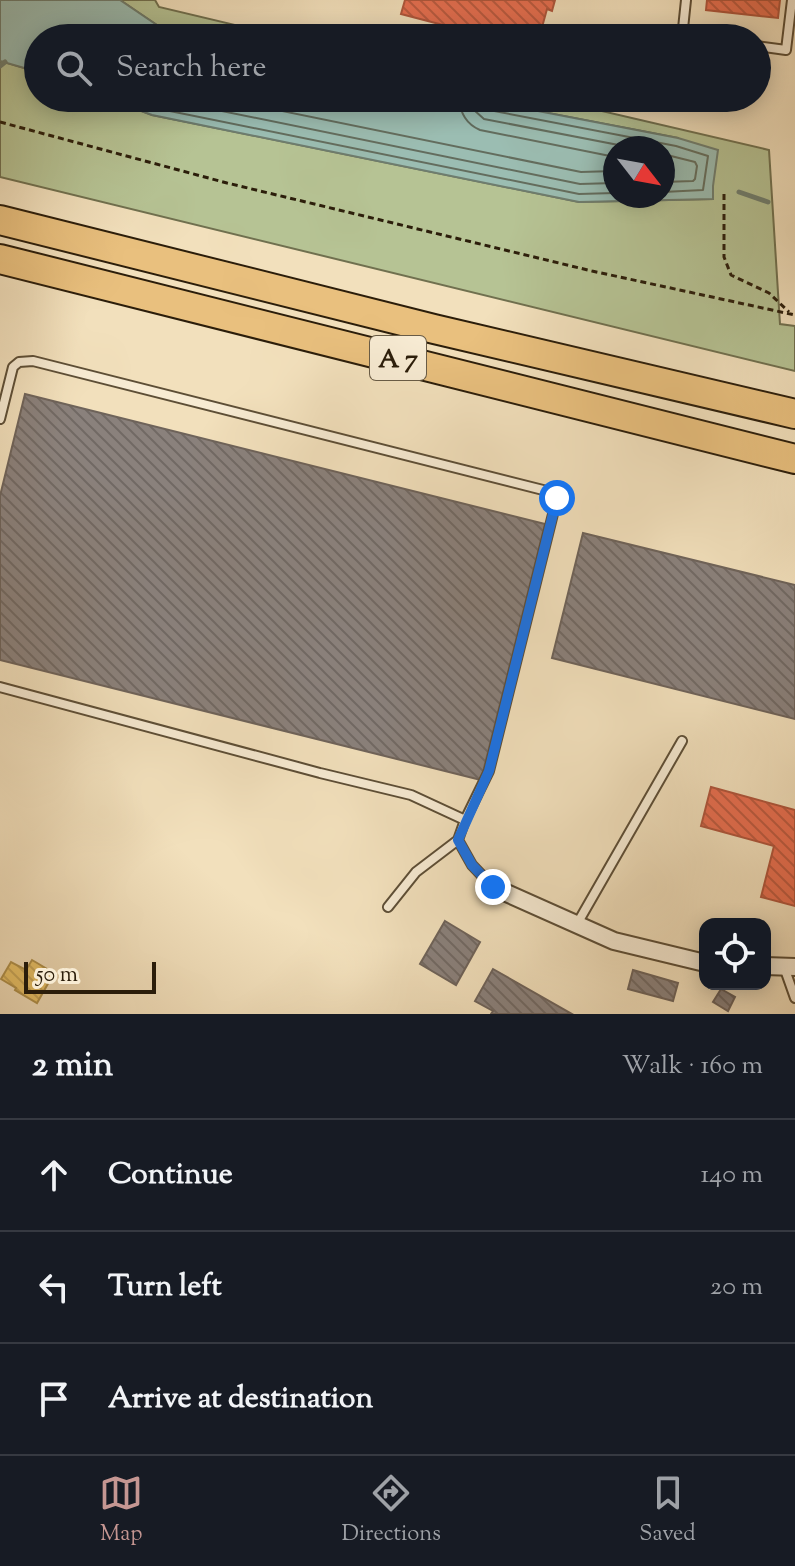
<!DOCTYPE html>
<html lang="en">
<head>
<meta charset="utf-8">
<style>
	:root { --surface:#171b24; --page:#242831; --text:#f1f3f6; --muted:#9ea1a6; --line:#363941; --accent:#c59692 }
	body { margin:0; font-family:"Sorts Mill Goudy",serif; background:var(--page); color:var(--text) }
	.controls { position:absolute; right:24px; bottom:24px; display:grid; overflow:hidden; border-radius:16px; box-shadow:0 4px 20px #0003 }
	.controls button { width:72px; height:72px; display:grid; place-items:center; padding:0; border:0; border-bottom:2px solid var(--line); background:var(--surface); color:var(--text); font:40px sans-serif }
	.compass { position:absolute; left:603px; top:136px; width:72px; height:72px; border-radius:50%; background:var(--surface); box-shadow:0 4px 20px #0003; rotate:121deg }
	.scale { position:absolute; left:24px; bottom:20px; width:132px; box-sizing:border-box; padding-left:8px; border:4px solid #2b1d0a; border-top:0; font-size:22px; line-height:28px; white-space:nowrap; color:#2b1d0a; -webkit-text-stroke:6px #f7ebd3; paint-order:stroke }
	.stop { position:absolute; width:24px; height:24px; margin:-18px; border:6px solid #1a73e8; border-radius:50%; background:#fff }
	.stop.end { background:#1a73e8; border-color:#fff; box-shadow:0 2px 8px #0008 }
	.list { margin:0; padding:0; list-style:none }
	h2 { display:flex; justify-content:space-between; align-items:center; height:104px; margin:0; padding:0 32px; font-size:34px }
	h2 small { font-size:26px; font-weight:400; color:var(--muted) }
	.list li { display:grid; grid-template-columns:52px 1fr auto; gap:24px; align-items:center; box-sizing:border-box; height:112px; padding:0 32px; border-top:2px solid var(--line) }
	.list b { display:block; font-size:30px; white-space:nowrap }
	.list em { font-size:26px; font-style:normal; color:var(--muted) }
	.icon { flex:none; width:44px; height:44px; fill:none; stroke:currentColor; stroke-width:2; stroke-linecap:round; stroke-linejoin:round }
	.map { position:relative; flex:none; width:795px; height:1014px; overflow:hidden }
	.search { position:absolute; background:var(--surface); box-shadow:0 4px 20px #0003; left:24px; right:24px; top:24px; height:88px; display:flex; align-items:center; gap:20px; box-sizing:border-box; padding:0 28px; border-radius:44px; color:var(--muted); font-size:30px }
	.sheet { height:440px; background:var(--surface) }
	nav { display:flex; justify-content:space-around; align-items:center; box-sizing:border-box; height:112px; border-top:2px solid var(--line); background:var(--surface); font-size:22px; color:var(--muted) }
	nav a { display:grid; justify-items:center; gap:4px }
	nav .on { color:var(--accent) }
	.map>svg:first-child { display:block }
</style>
</head>
<body>
<div class="map">
<svg width="795" height="1014" viewBox="0 0 795 1014">
	<defs>
		<pattern id="homes-back-hatch" width="6" height="6" patternUnits="userSpaceOnUse" patternTransform="scale(2)"><rect width="6" height="6" fill="#e9c46a"/><path d="M-1 5l2 2M0 0l6 6M5-1l2 2" fill="none" stroke="#c8a85b"/></pattern>
		<pattern id="shops-back-hatch" width="6" height="6" patternUnits="userSpaceOnUse" patternTransform="scale(2)"><rect width="6" height="6" fill="#e76f51"/><path d="M-1 5l2 2M0 0l6 6M5-1l2 2" fill="none" stroke="#bb5b41"/></pattern>
		<pattern id="industry-back-hatch" width="6" height="6" patternUnits="userSpaceOnUse" patternTransform="scale(2)"><rect width="6" height="6" fill="#8a817c"/><path d="M-1 5l2 2M0 0l6 6M5-1l2 2" fill="none" stroke="#716964"/></pattern>
	</defs>
	<rect width="100%" height="100%" fill="#f2e0bc"/>
	<filter id="stains"><feTurbulence type="fractalNoise" baseFrequency=".0025" numOctaves="4"/><feColorMatrix values="0 0 0 0 .2 0 0 0 0 .09 0 0 0 0 .02 0 0 0 .5 -.17"/></filter>
	<radialGradient id="worn" r=".72"><stop offset=".6" stop-color="#630" stop-opacity="0"/><stop offset="1" stop-color="#630" stop-opacity=".3"/></radialGradient>
	<path fill="#b6c394" stroke="#70704f" stroke-width="2" d="M120 0H155L159 7 290 38H176Z
		M0 61 38 72V98H107L152 115 579 202 712 199 713 186 678 138 470 98H546L769 150 780 324 795 326V371L0 177Z"/>
	<path fill="#9bbdb2" stroke="#6e7d6f" stroke-width="2" fill-rule="evenodd" d="M0 0H120L176 38H38V72L0 61Z
		M107 98H470L678 138 718 150 713 186V199L579 202 152 115ZM615 148H663V196H615Z"/>
	<path fill="url(#homes-back-hatch)" stroke="#b0924d" stroke-width="2" d="M32 960 54 973 37 1003 15 990 16 988 1 979 11 962 26 970Z"/>
	<path fill="url(#shops-back-hatch)" stroke="#af563c" stroke-width="2" d="M405 0H555L552 11 547 9 539 38H514L468 26 466 31 401 14Z
		M707 0H780L778 18 706 10Z
		M711 787 795 810V906L761 897 774 846 701 826Z"/>
	<path fill="url(#industry-back-hatch)" stroke="#6e635a" stroke-width="2" d="M25 394 545 524 481 780 0 660V496Z
		M583 533 795 585V719L552 658Z
		M445 921 480 942 456 985 420 964Z
		M493 969 572 1014H491L493 1011 475 1001Z
		M633 970 678 983 673 1001 628 989Z
		M721 989 735 997 728 1011 713 1002Z"/>
	<g fill="none" stroke-linecap="round" stroke-linejoin="round">
		<path stroke="#636d5e" stroke-width="2" d="M129 98 155 108 579 194 615 193
			M158 98 580 184 615 183
			M218 98 581 172 615 171
			M459 98C460 113 466 124 480 130L615 157
			M471 98 474 110 484 119 634 148
			M481 98 482 105 489 110 676 146 708 156 703 190 663 192
			M663 154 695 162 697 166 695 179 693 181 663 182"/>
		<path stroke="#6e7d6f" stroke-width="5" d="M0 66 5 62
			M739 192 768 202"/>
		<g stroke="#5d4e36" stroke-width="12">
			<path id="service" d="M685 38H682L686 0
				M757 46 786 50 792 0
				M0 419 13 367 19 362 33 361 551 492 557 498 489 771 465 820 458 840 472 865 493 887
				M0 687 320 773 411 795 465 820
				M388 907 416 872 458 840
				M577 924 682 741
				M784 967 795 998"/>
		</g>
		<g stroke="#5d4e36" stroke-width="20">
			<path id="minor" d="M493 887 614 941 705 963
				M765 966 795 967"/>
		</g>
		<g stroke="#2b1d0a" stroke-width="32">
			<path id="motorway" d="M0 220 434 329 795 414
				M0 259 795 459"/>
		</g>
		<path stroke="#2b1d0a" stroke-width="3" stroke-dasharray="6 4" stroke-linecap="butt" d="M0 122 227 183 592 271 795 315
			M724 194V257L731 275 769 293 789 312"/>
		<use href="#service" stroke="#f7ebd3" stroke-width="8"/>
		<use href="#minor" stroke="#f7ebd3" stroke-width="16"/>
		<use href="#motorway" stroke="#e9c07e" stroke-width="28"/>
	</g>
	<g fill="none" stroke-linecap="round" stroke-linejoin="round">
		<path stroke="#1a73e8" stroke-width="10" d="M493 887 472 865 458 840 489 771 557 498"/>
	</g>
	<g text-anchor="middle" stroke-width="8" stroke-linejoin="round" paint-order="stroke">
		<rect fill="#f7ebd3" stroke="#685b46" stroke-width="2" x="370" y="336" width="56" height="44" rx="6"/>
		<g font-size="26" font-weight="bold" fill="#2b1d0a">
			<text x="398" y="367">A 7</text>
		</g>
	</g>
	<rect width="100%" height="100%" filter="url(#stains)"/>
	<rect width="100%" height="100%" fill="url(#worn)"/>
</svg>
<div class="controls">
<button><svg class="icon" aria-label="locate" viewBox="0 0 24 24"><circle cx="12" cy="12" r="6"/><path d="M12 2v4M12 18v4M2 12h4M18 12h4"/></svg></button>
</div>
<svg class="compass" viewBox="-18 -18 36 36"><path d="M0-13l5 13h-10z" fill="#e53935"/><path d="M0 13l5-13h-10z" fill="#9ea1a6"/></svg>
<div class="scale">50 m</div>
<div class="stop" style="left:557px;top:498px"></div>
<div class="stop end" style="left:493px;top:887px"></div>
<div class="search"><svg class="icon" aria-label="search" viewBox="0 0 24 24"><circle cx="10" cy="10" r="6"/><path d="M15 15l6 6"/></svg>Search here</div>
</div>
<section class="sheet">
<h2>2 min<small>Walk · 160 m</small></h2>
<ul class="list">
<li><svg class="icon" aria-label="ahead" viewBox="0 0 24 24"><path d="M12 20V5M6 11l6-6 6 6"/></svg><div><b>Continue</b></div><em>140 m</em></li>
<li><svg class="icon" aria-label="left" viewBox="0 0 24 24"><path d="M17 20v-9H6M10 6l-5 5 5 5"/></svg><div><b>Turn left</b></div><em>20 m</em></li>
<li><svg class="icon" aria-label="arrive" viewBox="0 0 24 24"><path d="M6 21V4h12l-3 4 3 4H6"/></svg><div><b>Arrive at destination</b></div></li>
</ul>
</section>
<nav>
<a class="on"><svg class="icon" aria-label="map" viewBox="0 0 24 24"><path d="M3 6l6-2 6 2 6-2v14l-6 2-6-2-6 2zM9 4v14M15 6v14"/></svg>Map</a>
<a><svg class="icon" aria-label="directions" viewBox="0 0 24 24"><path d="M12 3l9 9-9 9-9-9zM9 14v-3h6M13 9l2 2-2 2"/></svg>Directions</a>
<a><svg class="icon" aria-label="saved" viewBox="0 0 24 24"><path d="M7 4h10v16l-5-4-5 4z"/></svg>Saved</a>
</nav>
</body>
</html>
